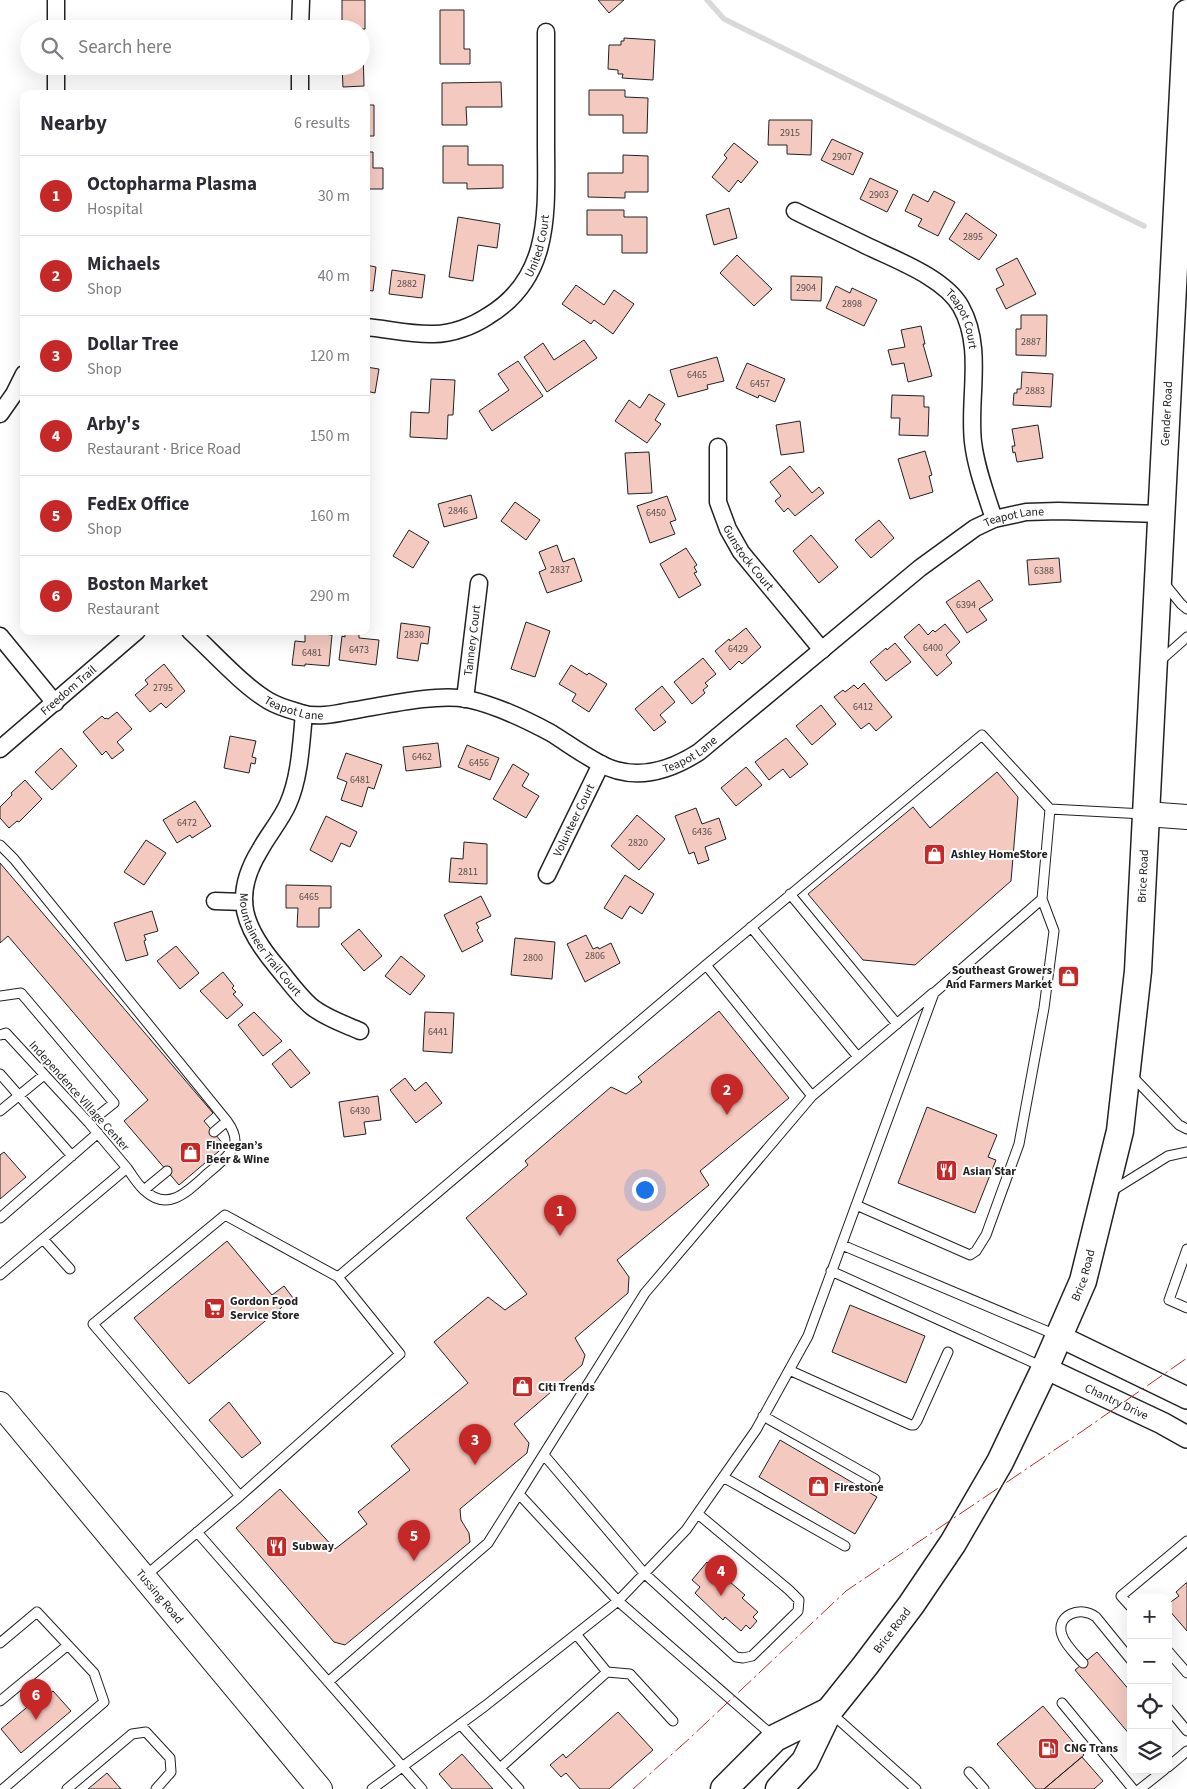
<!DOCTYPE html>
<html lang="en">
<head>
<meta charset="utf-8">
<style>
  :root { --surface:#fff; --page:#f2f2f3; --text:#2b2b33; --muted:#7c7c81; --line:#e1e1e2; --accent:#c62828 }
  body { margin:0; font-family:"Source Sans 3",sans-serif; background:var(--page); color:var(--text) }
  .controls { position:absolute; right:15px; bottom:15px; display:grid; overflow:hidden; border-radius:10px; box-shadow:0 5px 20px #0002 }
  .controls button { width:45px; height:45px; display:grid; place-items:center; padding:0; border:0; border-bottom:1px solid var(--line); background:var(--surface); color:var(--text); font:25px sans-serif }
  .you { position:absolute; left:644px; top:1189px; width:18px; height:18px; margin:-12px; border:4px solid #fff; border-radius:50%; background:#1a73e8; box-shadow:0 0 0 8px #1a73e833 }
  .badge { display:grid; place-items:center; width:32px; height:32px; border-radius:50%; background:var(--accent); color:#fff; font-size:16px; font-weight:700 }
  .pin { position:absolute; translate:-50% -41px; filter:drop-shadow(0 1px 2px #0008) }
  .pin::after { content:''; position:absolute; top:26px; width:18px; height:15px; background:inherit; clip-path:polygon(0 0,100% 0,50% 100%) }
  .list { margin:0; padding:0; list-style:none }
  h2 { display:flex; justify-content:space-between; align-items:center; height:65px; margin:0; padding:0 20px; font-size:21px }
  h2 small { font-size:16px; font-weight:400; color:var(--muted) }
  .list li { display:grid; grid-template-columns:32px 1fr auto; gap:15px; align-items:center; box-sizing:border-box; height:80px; padding:0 20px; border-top:1px solid var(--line) }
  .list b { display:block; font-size:19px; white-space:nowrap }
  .list p { margin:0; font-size:16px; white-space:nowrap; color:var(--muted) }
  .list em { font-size:16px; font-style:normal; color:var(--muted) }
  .icon { flex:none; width:28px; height:28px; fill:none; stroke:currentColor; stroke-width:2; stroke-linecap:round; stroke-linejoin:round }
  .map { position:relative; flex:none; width:1187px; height:1789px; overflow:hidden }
  .search { position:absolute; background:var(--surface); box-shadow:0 5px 20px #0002; left:20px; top:20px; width:350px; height:55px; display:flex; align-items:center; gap:12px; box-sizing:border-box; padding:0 18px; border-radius:28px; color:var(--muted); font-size:19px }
  .panel { position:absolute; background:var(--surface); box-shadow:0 5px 20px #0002; left:20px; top:90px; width:350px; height:545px; border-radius:10px }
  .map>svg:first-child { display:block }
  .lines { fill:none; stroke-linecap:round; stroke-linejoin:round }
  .stream { stroke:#d9d9d9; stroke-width:5.5 }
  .building { fill:#f3c9c0; stroke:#222 }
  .service-casing { stroke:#222; stroke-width:11 }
  .minor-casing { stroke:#222; stroke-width:19 }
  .tertiary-casing { stroke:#222; stroke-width:24 }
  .secondary-casing { stroke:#222; stroke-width:26 }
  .primary-casing { stroke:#222; stroke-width:29 }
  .service { stroke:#fff; stroke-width:9 }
  .minor { stroke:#fff; stroke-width:16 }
  .tertiary { stroke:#fff; stroke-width:21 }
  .secondary { stroke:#fff; stroke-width:24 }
  .primary { stroke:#fff; stroke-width:26 }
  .power { stroke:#c62828; stroke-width:1; stroke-dasharray:18 4 2.5 4; stroke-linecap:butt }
  .labels { text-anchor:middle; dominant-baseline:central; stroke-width:4; stroke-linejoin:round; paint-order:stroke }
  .number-label { font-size:10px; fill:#564c4a }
  .street-label { font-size:12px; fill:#222; stroke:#fff }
  .poi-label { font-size:12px; font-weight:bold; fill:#222; stroke:#fff; text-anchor:start }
</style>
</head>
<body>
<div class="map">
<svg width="1187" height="1789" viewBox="0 0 1187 1789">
  <rect width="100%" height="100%" fill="#fff"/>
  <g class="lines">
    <path class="stream" d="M707 0 724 19 1144 226"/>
  </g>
  <path class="building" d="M342 0H365V29H342Z
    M598 0H624L609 13Z
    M440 10H464V49H470V64H440Z
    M624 38 655 40 653 80 622 78 623 74H618V70L608 69 609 45H621V41H624Z
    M361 50H363L364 86 343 87 342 66H361Z
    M501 82 502 107H466L467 125H442V83Z
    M589 90H625V97L648 98 647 133H623V115H589Z
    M366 105H374V136H366Z
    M769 120H812L811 155 787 154V145H768Z
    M832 139 863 153 853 175 821 160Z
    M734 143 758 162 741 183 738 180 729 192 712 177 727 158 724 155Z
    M443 146H468V165H503V188L467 189V183H443Z
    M366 152H373V168H383V189H366Z
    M623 155 648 156V192H625V198L588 197V173H623Z
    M870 178 898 191 887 212 860 199Z
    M934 191 955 202 938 236 918 226 922 219 905 211 913 194 928 202Z
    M729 208 737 238 714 245 706 215Z
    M587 210H624V217H647V253H622V235H587Z
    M966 213 997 235 979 260 949 239Z
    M458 217 500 224 497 248 478 245 473 281 449 277Z
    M737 255 772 289 754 306 720 273Z
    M1017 258 1036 294 1006 309 996 289 1004 285 996 269Z
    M366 265 376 267 373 291 366 290Z
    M392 270 425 275 422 298 389 294Z
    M791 276 822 277 821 301 791 300Z
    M576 285 604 305 614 290 634 304 613 334 594 320 591 324 562 304Z
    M836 286 850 293 852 288 877 300 864 326 826 308Z
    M1021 315H1047L1046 356 1016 355V329H1021Z
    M921 326 925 344H923L932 376 908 382 904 363 892 365 888 350 905 347 901 330Z
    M584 340 597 358 547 392 524 357 543 343 554 360Z
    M717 357 724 381 707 385 708 389 678 397 670 370Z
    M518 361 543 396 492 431 479 411 509 390 498 374Z
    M747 363 785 379 775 402 759 395 758 398 736 388Z
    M366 367 379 369 375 393 366 391Z
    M1022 372 1053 374 1051 407 1013 405 1014 393H1017V389H1021Z
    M431 379 455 380 453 415H448L447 439 410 437 411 412 429 413Z
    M649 394 665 404 655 420 661 424 647 443 615 421 629 400 640 408Z
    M892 395 924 396V407H929L928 436 899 435 900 418H891Z
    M800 421 804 452 781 455 776 425Z
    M1038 425 1043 458 1017 462 1015 452 1013 453 1012 446H1015L1012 429Z
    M925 451 932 475 929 476 933 492 910 499 898 459Z
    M649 452 652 493 628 494 625 453Z
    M790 466 812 493 819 487 824 493 795 516 788 508 784 512 775 501 781 496 770 482Z
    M471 495 477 518 444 527 438 504Z
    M667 496 676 520 670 522 675 534 650 543 637 506Z
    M515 502 540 520 526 540 501 521Z
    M879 520 894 538 871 558 855 540Z
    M409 530 429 542 413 568 393 556Z
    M811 535 838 567 819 583 793 551Z
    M557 545 563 562 574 558 582 581 547 593 539 572 546 569 539 552Z
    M686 548 697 565 694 567 697 572 694 573 701 585 679 598 660 564Z
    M1059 558 1061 582 1029 585 1027 560Z
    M979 580 993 600 979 609 987 620 967 633 946 602Z
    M526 622 550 631 535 677 511 669Z
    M401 623 430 627 428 644 421 643 418 661 397 658Z
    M919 624 928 635 933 630 935 632 945 624 960 642 946 655 952 663 937 676 904 637Z
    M746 628 761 647 742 664 739 661 730 670 715 651 729 639 730 641Z
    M345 631H359V638L379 640 376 665 339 660 342 636 345 637Z
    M305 632 332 635 329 666 305 664V666L292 665 295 641 305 642Z
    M895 643 911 662 886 681 870 662 886 648 887 650Z
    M703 658 716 674 705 683 708 686 703 690 705 693 692 704 674 682Z
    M164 664 185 691 166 708 161 703 150 712 135 695 148 684 145 680Z
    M571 665 587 675 589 673 607 684 589 712 572 701 576 694 559 684Z
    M864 683 892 717 876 731 869 723 861 729 834 697 843 690 845 692 854 685 858 689Z
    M662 686 675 702 660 715 666 722 654 731 635 709Z
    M821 705 836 724 812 745 796 726Z
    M117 712 132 729 117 742 124 750 112 759 106 751 102 755 83 732 102 716 105 719 106 718 108 719Z
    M230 736 256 741 252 757 256 758 255 764 251 763 249 773 224 768Z
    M786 738 808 764 790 778 783 769 769 780 755 762Z
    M438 743 441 767 406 771 403 747Z
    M467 745 499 758 490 780 458 767Z
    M61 748 77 766 52 790 35 772Z
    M346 753 382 765 374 789 368 787 362 807 341 800 347 782 337 778Z
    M513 764 529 774 522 786 539 796 526 818 493 799Z
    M746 767 762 785 736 806 721 788Z
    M997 772 1018 797 1011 881 915 965 863 960 808 894 913 807 930 828Z
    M25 780 42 799 19 822 17 821 9 828 0 818V807L12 795 11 793Z
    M195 801 211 826 192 838 190 835 177 843 163 820Z
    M696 808 702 824 719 818 726 839 705 847 709 860 698 864 694 852 689 854 675 816Z
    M637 815 665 839 639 870 611 846Z
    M326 816 357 832 350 847 341 843 332 862 310 850Z
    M146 840 166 853 144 885 124 872Z
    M464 842 487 844V884L449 882 451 858 463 859Z
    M0 863 213 1113 204 1121 225 1146 179 1185 124 1121 148 1100 8 936 0 943Z
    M625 875 654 894 642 914 630 906 622 919 604 908Z
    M286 885 331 886V908H319V927H297L298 908H286Z
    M481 896 491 916 476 923 479 928 477 930 483 941 462 952 444 915Z
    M152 911 158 931 144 935 146 940 144 941 148 955 126 961 114 923Z
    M359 929 382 956 364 971 341 944Z
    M586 935 593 949 598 947 599 949 611 943 620 963 585 982 567 944Z
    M515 938 555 942 552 979 511 975Z
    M176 946 199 973 180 989 157 961Z
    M401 956 425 976 410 995 385 976Z
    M223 972 234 986 232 988 236 992 233 994 243 1005 227 1019 200 991Z
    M719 1011 789 1098 700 1171 709 1185 617 1260 629 1277 628 1293 575 1338 585 1355 582 1365 514 1424 529 1443 527 1453 460 1509 461 1520 469 1533 470 1542 345 1645 334 1642 236 1528 280 1489 335 1549 367 1524 358 1512 410 1470 391 1446 468 1383 434 1342 488 1297 505 1310 527 1294 466 1218 528 1165 525 1161 611 1087 626 1094 642 1082 638 1077Z
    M254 1012 282 1041 263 1056 238 1025Z
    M425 1012 454 1013 452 1053 423 1051Z
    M290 1049 310 1073 291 1088 272 1064Z
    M405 1078 415 1091 426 1082 442 1103 416 1123 390 1090Z
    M378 1096 381 1120 364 1122 366 1134 344 1137 339 1102Z
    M927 1107 997 1135 988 1157 996 1160 975 1213 898 1183Z
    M4 1152 26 1177 0 1199V1155Z
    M227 1241 272 1295 284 1286 293 1298 189 1384 134 1318Z
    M850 1305 925 1336 906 1383 832 1352Z
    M229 1402 261 1443 242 1458 209 1420Z
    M780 1440 877 1497 855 1534 759 1477Z
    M707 1562 745 1595 742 1598 758 1612 753 1617 757 1621 750 1629 746 1625 741 1631 725 1617 723 1620 695 1593 700 1587 692 1580Z
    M1186 1583H1187V1631L1168 1609V1604L1179 1596 1176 1592Z
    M1097 1652 1131 1692V1736L1075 1670Z
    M53 1691 71 1711 21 1753 1 1729 38 1698 41 1701Z
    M1043 1706 1084 1755 1044 1789H1036L997 1744Z
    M618 1712 653 1750 609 1789H580L566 1773 561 1777 550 1765 563 1754 566 1758Z
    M462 1754 493 1789H452L439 1774Z
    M1082 1757 1103 1781 1094 1789H1044Z
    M107 1773 121 1789H88Z"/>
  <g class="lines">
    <defs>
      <path id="service" d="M1164 583 1181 604 1187 609
        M1160 661 1187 637
        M0 845 14 859 227 1121C232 1128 237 1138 234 1146 229 1157 215 1167 207 1174 188 1191 168 1213 144 1190 137 1184 132 1175 127 1168
        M790 894 897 1024
        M751 927 858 1057
        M706 965 812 1096
        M0 996 21 993 114 1103 89 1123
        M0 1035 6 1033 89 1123 127 1168 0 1275
        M0 1074 72 1156
        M1132 1076 1179 1125 1187 1129
        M0 1111 44 1075
        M214 1132 227 1121
        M144 1190 167 1171
        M1110 1192 1168 1156 1187 1152
        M856 1205 970 1255 976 1251 986 1235 1019 1144 1044 1008 1054 931 1042 899
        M0 1218 98 1133
        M43 1239 70 1269
        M842 1245 1056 1335
        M1187 1249 1169 1300 1187 1308
        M831 1271 1043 1367
        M789 1370 911 1425H914L917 1421 948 1352
        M763 1416 875 1479
        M544 1455 644 1573 736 1657 743 1658 752 1656 798 1611 799 1600 789 1590 698 1514
        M723 1477 845 1546
        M519 1494 618 1601 773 1736
        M240 1496 400 1354 338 1277
        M197 1532 422 1789
        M144 1577 240 1496 93 1324 225 1215 338 1277 706 965 982 735 1050 809 1144 814
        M1131 1607 1121 1596 1187 1541
        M576 1634 607 1672 630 1674 673 1721
        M0 1643 37 1612 94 1673 104 1702 3 1789
        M1168 1651 1187 1673
        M1083 1663C1076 1655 1065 1645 1062 1635 1055 1615 1081 1605 1096 1617L1131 1660
        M328 1682 488 1543 645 1293 812 1096 933 993
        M0 1701 68 1645
        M1062 1703 1133 1789
        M1168 1708 1187 1731
        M831 1713 916 1789
        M460 1724 519 1789
        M1168 1767 1187 1751
        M500 1768 607 1672
        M969 1772 984 1789
        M67 1789 132 1734 146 1732 170 1758 171 1772 156 1789
        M372 1789 485 1706 618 1601 686 1530 756 1430 808 1336 934 993 1042 899 1050 809
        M1140 1789 1164 1770"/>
      <g id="minor">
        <path d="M56 0V29"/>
        <path d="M300 29 301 0"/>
        <path d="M56 66V94"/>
        <path d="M300 94V66"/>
        <path id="s1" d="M795 211C819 223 843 234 867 246 896 260 945 278 961 307 984 348 968 398 973 442 976 468 986 494 994 519"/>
        <path id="s2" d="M366 327C388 329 412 335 434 334 452 334 473 326 488 316 553 277 546 209 546 142 546 106 546 69 546 32"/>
        <path d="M0 414 14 394 24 374"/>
        <path id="s3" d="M718 447V502L728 529 741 552 822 650"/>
        <path id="s4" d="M190 631C213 652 243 686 269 701 279 707 291 710 301 713 316 718 335 714 350 711 382 706 436 693 467 699 496 705 525 719 551 733 567 743 582 754 599 763 633 782 668 772 699 752L920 568 975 528 994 519 1026 512 1058 511 1161 514"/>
        <path d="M0 636 55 703"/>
        <path id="s5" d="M465 699 479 583"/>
        <path id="s6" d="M304 714C301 744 300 777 288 804 281 820 268 835 260 850 231 897 244 928 277 967 288 980 299 996 312 1007 326 1018 344 1024 360 1031"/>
        <path id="s7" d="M0 749 137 631"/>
        <path id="s8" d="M547 875 601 764"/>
        <path d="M215 901 244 902"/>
      </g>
      <g id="tertiary">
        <path d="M1059 1336 1187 1398"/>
        <path id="s9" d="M1045 1368 1162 1423 1187 1437"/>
      </g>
      <g id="secondary">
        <path d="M1146 814 1187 817"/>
        <path id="s10" d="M0 1404 320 1789"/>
      </g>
      <g id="primary">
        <path d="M724 1789 775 1738 829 1711"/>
        <path id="s11" d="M779 1789 805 1761 829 1711 865 1666 911 1605 953 1543 1000 1462 1045 1368 1083 1281 1120 1131 1138 971 1187 13"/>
      </g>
    </defs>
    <use href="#service" class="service-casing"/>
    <use href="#minor" class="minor-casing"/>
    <use href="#tertiary" class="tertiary-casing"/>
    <use href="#secondary" class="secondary-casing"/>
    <use href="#primary" class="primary-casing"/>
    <use href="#service" class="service"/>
    <use href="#minor" class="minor"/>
    <use href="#tertiary" class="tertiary"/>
    <use href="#secondary" class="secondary"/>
    <use href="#primary" class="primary"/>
    <path class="power" d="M633 1789 690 1738 846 1591 1081 1432 1187 1358"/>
  </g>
  <defs>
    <symbol id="shop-square" viewBox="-11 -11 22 22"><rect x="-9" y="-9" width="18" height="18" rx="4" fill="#c62828" stroke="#fff"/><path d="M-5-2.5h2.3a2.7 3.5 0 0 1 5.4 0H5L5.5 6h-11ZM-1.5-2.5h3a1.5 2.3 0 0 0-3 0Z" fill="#fff"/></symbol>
    <symbol id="restaurant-square" viewBox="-11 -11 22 22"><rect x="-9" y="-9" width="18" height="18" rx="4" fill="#c62828" stroke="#fff"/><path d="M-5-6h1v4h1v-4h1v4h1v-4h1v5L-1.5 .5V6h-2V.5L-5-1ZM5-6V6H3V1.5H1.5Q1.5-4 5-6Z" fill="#fff"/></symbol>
    <symbol id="supermarket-square" viewBox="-11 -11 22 22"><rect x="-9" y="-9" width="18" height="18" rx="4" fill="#c62828" stroke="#fff"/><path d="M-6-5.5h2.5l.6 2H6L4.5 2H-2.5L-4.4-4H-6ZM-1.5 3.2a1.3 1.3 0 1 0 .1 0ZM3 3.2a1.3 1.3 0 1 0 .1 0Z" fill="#fff"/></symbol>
    <symbol id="fuel-square" viewBox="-11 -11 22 22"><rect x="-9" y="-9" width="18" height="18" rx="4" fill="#c62828" stroke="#fff"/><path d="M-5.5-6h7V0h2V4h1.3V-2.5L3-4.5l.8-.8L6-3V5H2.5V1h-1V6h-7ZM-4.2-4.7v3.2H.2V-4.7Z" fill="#fff"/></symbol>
  </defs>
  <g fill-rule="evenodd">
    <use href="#shop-square" x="922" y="842" width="25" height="25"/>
    <use href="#shop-square" x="1056" y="964" width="25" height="25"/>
    <use href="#shop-square" x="178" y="1140" width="25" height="25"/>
    <use href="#restaurant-square" x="934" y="1158" width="25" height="25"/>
    <use href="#supermarket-square" x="202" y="1296" width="25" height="25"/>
    <use href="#shop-square" x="510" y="1374" width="25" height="25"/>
    <use href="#shop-square" x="806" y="1474" width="25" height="25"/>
    <use href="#restaurant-square" x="264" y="1534" width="25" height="25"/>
    <use href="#fuel-square" x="1036" y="1736" width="25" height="25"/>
  </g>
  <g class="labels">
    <g class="number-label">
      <text x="790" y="133">2915</text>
      <text x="842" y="157">2907</text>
      <text x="879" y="195">2903</text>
      <text x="973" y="237">2895</text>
      <text x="407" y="284">2882</text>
      <text x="806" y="288">2904</text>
      <text x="852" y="304">2898</text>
      <text x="1031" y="342">2887</text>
      <text x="697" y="375">6465</text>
      <text x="760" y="384">6457</text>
      <text x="1035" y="391">2883</text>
      <text x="458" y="511">2846</text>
      <text x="656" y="513">6450</text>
      <text x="560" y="570">2837</text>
      <text x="1044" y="571">6388</text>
      <text x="966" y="605">6394</text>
      <text x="414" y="635">2830</text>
      <text x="933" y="648">6400</text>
      <text x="738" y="649">6429</text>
      <text x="359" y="650">6473</text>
      <text x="312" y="653">6481</text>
      <text x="163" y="688">2795</text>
      <text x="863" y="707">6412</text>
      <text x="422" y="757">6462</text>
      <text x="479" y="763">6456</text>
      <text x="360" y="780">6481</text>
      <text x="187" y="823">6472</text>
      <text x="702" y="832">6436</text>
      <text x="638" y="843">2820</text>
      <text x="468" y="872">2811</text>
      <text x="309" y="897">6465</text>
      <text x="595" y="956">2806</text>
      <text x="533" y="958">2800</text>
      <text x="438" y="1032">6441</text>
      <text x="360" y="1111">6430</text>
    </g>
    <g class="street-label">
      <text stroke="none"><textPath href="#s2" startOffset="215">United Court</textPath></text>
      <text stroke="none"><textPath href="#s1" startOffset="205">Teapot Court</textPath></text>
      <text stroke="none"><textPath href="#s11" startOffset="1469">Gender Road</textPath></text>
      <text stroke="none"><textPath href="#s4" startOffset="958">Teapot Lane</textPath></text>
      <text stroke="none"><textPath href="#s3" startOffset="119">Gunstock Court</textPath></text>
      <text stroke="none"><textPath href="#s5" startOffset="59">Tannery Court</textPath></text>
      <text stroke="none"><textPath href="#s7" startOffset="90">Freedom Trail</textPath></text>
      <text stroke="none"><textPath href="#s4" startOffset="132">Teapot Lane</textPath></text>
      <text stroke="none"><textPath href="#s4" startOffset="552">Teapot Lane</textPath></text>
      <text stroke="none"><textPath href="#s8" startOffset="61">Volunteer Court</textPath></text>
      <text stroke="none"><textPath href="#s11" startOffset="1006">Brice Road</textPath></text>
      <text stroke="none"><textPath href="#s6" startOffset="251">Mountaineer Trail Court</textPath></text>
      <text transform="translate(79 1096) rotate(48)">Independence Village Center</text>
      <text stroke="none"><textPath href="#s11" startOffset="601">Brice Road</textPath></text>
      <text stroke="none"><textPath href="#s9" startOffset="79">Chantry Drive</textPath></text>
      <text stroke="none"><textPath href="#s10" startOffset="250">Tussing Road</textPath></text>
      <text stroke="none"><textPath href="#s11" startOffset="196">Brice Road</textPath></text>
    </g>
    <g class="poi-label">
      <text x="951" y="854">Ashley HomeStore</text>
      <text x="1052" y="970" text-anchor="end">Southeast Growers<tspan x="1052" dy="14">And Farmers Market</tspan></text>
      <text x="206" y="1145">Fineegan’s<tspan x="206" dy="14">Beer &amp; Wine</tspan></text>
      <text x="963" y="1171">Asian Star</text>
      <text x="230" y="1301">Gordon Food<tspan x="230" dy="14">Service Store</tspan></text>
      <text x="538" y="1387">Citi Trends</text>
      <text x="834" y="1487">Firestone</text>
      <text x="292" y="1546">Subway</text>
      <text x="1064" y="1748">CNG Trans</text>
    </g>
  </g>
</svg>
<div class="controls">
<button>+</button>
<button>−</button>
<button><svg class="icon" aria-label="locate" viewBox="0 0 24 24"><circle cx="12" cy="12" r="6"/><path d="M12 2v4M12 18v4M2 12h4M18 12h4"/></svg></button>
<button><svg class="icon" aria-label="layers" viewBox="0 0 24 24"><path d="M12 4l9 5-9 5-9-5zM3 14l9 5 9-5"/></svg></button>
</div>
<div class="you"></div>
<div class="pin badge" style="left:560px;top:1236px">1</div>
<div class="pin badge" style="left:727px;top:1115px">2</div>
<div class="pin badge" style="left:475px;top:1465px">3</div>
<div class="pin badge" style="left:721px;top:1596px">4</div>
<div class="pin badge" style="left:414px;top:1561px">5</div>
<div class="pin badge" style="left:36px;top:1720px">6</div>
<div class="search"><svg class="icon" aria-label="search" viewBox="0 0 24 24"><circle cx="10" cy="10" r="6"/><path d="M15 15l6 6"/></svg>Search here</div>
<section class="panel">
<h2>Nearby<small>6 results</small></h2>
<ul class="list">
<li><span class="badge">1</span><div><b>Octopharma Plasma</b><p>Hospital</p></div><em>30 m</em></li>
<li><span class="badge">2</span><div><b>Michaels</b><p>Shop</p></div><em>40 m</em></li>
<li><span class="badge">3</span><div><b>Dollar Tree</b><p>Shop</p></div><em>120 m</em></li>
<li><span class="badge">4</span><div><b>Arby's</b><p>Restaurant · Brice Road</p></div><em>150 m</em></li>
<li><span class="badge">5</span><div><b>FedEx Office</b><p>Shop</p></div><em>160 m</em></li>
<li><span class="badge">6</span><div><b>Boston Market</b><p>Restaurant</p></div><em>290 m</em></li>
</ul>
</section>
</div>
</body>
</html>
